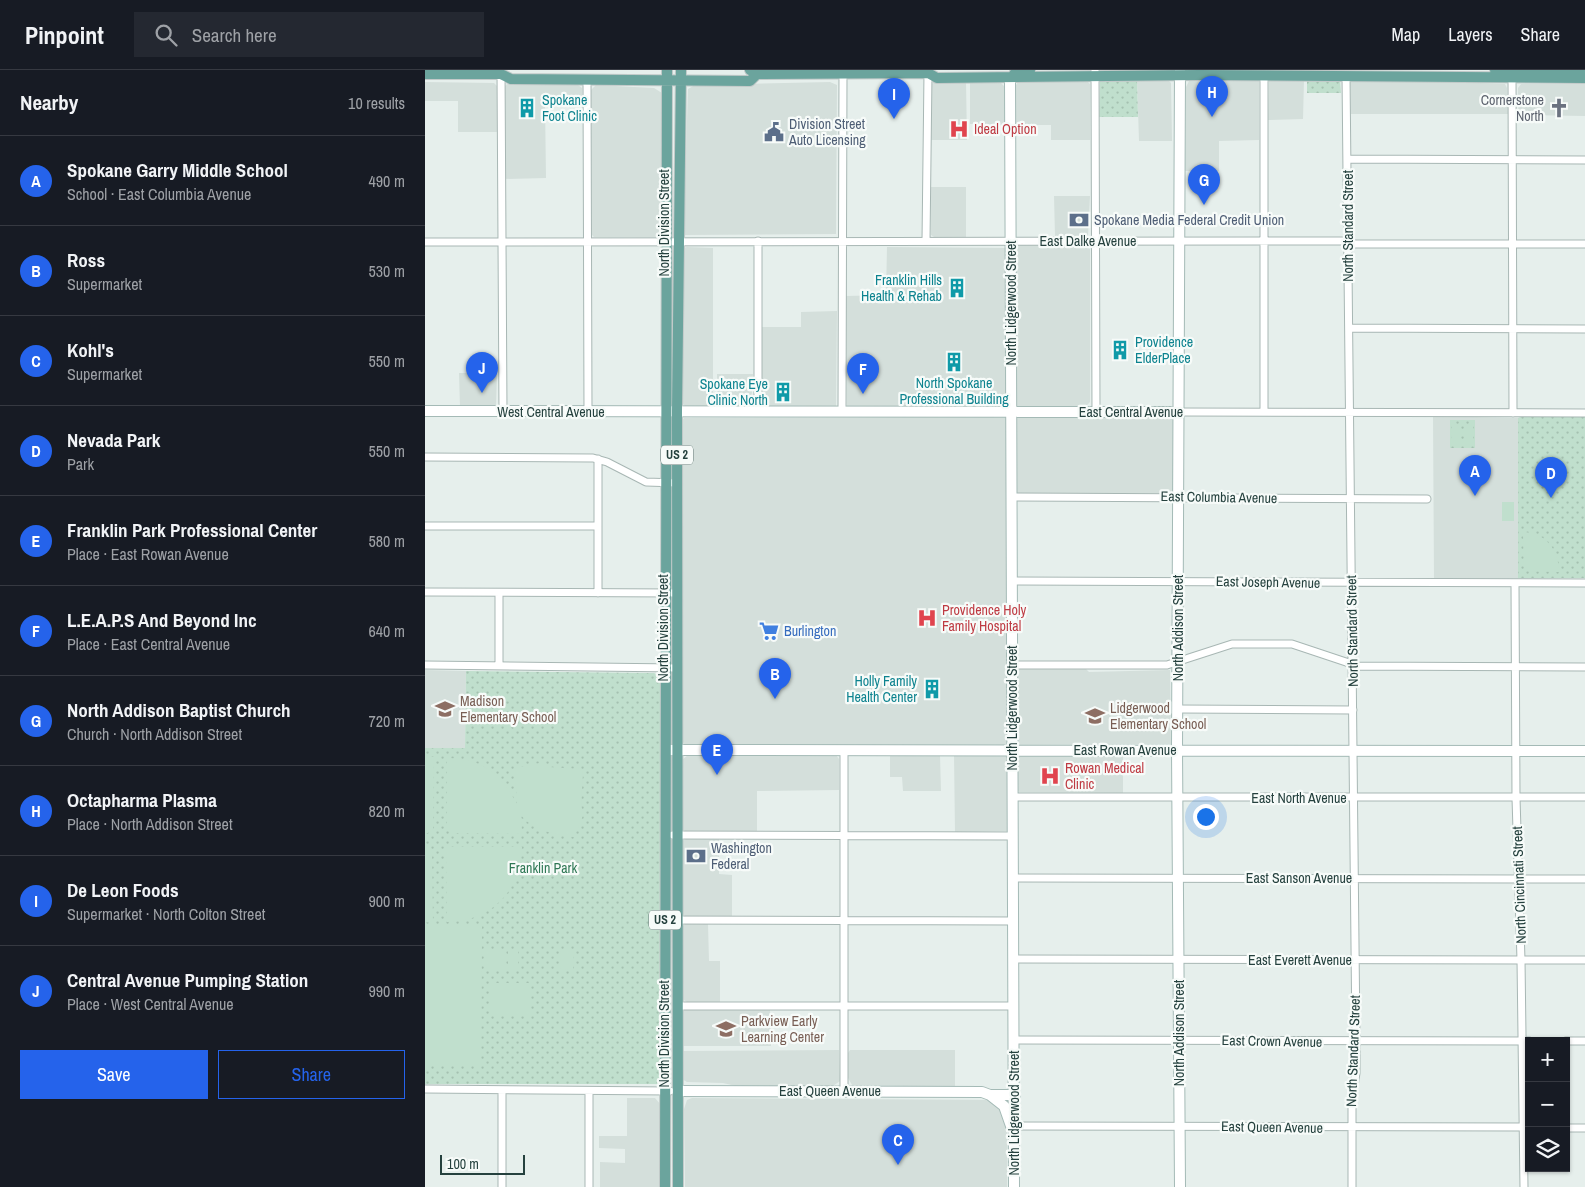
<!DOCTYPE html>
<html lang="en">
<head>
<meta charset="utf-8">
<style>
  :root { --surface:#171b24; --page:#242831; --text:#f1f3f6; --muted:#9ea1a6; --line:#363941; --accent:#2563eb }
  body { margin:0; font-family:"Archivo Narrow",sans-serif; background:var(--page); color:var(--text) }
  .controls { position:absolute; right:15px; bottom:15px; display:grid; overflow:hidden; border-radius:0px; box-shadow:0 1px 4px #0004 }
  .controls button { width:45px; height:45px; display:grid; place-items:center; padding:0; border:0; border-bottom:1px solid var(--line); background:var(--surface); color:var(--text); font:25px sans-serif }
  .scale { position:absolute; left:15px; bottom:12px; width:85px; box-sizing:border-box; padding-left:5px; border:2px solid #25413e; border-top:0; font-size:14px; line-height:18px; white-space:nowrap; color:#25413e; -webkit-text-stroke:4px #f7fbf9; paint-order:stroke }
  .you { position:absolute; left:780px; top:746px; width:18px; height:18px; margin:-12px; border:4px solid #fff; border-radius:50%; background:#1a73e8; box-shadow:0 0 0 8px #1a73e833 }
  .badge { display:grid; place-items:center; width:32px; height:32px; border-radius:50%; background:var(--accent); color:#fff; font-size:16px; font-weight:700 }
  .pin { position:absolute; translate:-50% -41px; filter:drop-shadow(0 1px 2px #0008) }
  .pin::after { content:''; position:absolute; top:26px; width:18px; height:15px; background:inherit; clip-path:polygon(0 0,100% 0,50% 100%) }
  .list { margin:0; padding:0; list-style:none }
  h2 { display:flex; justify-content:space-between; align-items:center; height:65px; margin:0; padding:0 20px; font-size:21px }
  h2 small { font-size:16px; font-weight:400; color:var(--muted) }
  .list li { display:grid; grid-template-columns:32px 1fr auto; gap:15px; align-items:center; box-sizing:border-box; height:90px; padding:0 20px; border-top:1px solid var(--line) }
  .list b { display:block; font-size:19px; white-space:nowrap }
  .list p { margin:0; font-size:16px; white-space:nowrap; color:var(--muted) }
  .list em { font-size:16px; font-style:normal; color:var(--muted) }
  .actions { display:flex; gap:10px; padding:15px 20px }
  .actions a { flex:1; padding:11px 0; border:1px solid var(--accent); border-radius:0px; text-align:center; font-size:18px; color:var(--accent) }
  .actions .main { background:var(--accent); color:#fff }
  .icon { flex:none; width:28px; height:28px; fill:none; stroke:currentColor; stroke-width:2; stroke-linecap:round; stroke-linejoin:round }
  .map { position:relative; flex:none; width:1160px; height:1117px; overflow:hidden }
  header { display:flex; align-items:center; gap:30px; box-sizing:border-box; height:70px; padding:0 25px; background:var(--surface); border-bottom:1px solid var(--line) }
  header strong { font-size:24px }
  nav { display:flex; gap:28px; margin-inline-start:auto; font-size:18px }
  .search { width:350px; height:45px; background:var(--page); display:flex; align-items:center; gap:12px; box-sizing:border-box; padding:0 18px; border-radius:0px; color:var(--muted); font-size:19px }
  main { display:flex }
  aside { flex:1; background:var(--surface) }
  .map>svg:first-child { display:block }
  .built { fill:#d4dfdb }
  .grass { fill:url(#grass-dots) }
  .garden { fill:#c0dfcd }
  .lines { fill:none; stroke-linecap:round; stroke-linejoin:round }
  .street-casing { stroke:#a8b7b4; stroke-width:9 }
  .secondary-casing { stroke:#a4bab6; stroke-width:12 }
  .primary-casing { stroke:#c2cac9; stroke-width:12 }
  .street { stroke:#fff; stroke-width:7 }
  .secondary { stroke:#fff; stroke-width:10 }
  .primary { stroke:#6ba49d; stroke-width:10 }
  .labels { text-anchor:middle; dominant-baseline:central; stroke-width:4.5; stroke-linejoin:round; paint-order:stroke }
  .shield { fill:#f7fbf9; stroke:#647976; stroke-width:1 }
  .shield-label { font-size:12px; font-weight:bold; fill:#25413e }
  .culture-label { font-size:14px; fill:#0d838f; stroke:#f7fbf9; text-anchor:end }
  .worship-label { font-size:14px; fill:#5b616d; stroke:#f7fbf9; text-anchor:end }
  .service-label { font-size:14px; fill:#4e5e75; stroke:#f7fbf9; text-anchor:start }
  .health-label { font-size:14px; fill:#be3a42; stroke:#f7fbf9; text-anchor:start }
  .street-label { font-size:14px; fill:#25413e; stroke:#f7fbf9 }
  .shop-label { font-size:14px; fill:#366cbe; stroke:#f7fbf9; text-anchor:start }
  .education-label { font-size:14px; fill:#785e54; stroke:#f7fbf9; text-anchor:start }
  .park-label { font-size:14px; fill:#2f7855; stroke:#f7fbf9 }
</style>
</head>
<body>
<header>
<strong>Pinpoint</strong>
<div class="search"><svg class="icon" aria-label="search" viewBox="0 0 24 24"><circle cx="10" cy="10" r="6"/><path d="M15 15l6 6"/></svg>Search here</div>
<nav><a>Map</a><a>Layers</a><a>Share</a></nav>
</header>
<main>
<aside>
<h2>Nearby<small>10 results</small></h2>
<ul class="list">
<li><span class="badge">A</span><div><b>Spokane Garry Middle School</b><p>School · East Columbia Avenue</p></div><em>490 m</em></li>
<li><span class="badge">B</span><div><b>Ross</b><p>Supermarket</p></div><em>530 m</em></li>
<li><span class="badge">C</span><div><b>Kohl's</b><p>Supermarket</p></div><em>550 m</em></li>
<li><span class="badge">D</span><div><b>Nevada Park</b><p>Park</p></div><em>550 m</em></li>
<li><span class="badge">E</span><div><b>Franklin Park Professional Center</b><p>Place · East Rowan Avenue</p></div><em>580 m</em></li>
<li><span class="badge">F</span><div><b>L.E.A.P.S And Beyond Inc</b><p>Place · East Central Avenue</p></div><em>640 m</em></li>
<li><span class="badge">G</span><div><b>North Addison Baptist Church</b><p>Church · North Addison Street</p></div><em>720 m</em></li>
<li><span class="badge">H</span><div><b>Octapharma Plasma</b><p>Place · North Addison Street</p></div><em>820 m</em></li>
<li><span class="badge">I</span><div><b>De Leon Foods</b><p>Supermarket · North Colton Street</p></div><em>900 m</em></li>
<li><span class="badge">J</span><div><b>Central Avenue Pumping Station</b><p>Place · West Central Avenue</p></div><em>990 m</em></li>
</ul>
<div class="actions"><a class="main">Save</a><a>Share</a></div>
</aside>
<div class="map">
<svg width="1160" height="1117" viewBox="0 0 1160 1117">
  <defs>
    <pattern id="grass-dots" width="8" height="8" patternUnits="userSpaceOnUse" patternTransform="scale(1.25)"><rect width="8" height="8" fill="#c0dfcd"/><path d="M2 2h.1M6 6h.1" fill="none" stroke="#a5c1b1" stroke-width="1.8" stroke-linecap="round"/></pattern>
  </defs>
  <rect width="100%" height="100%" fill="#e6efec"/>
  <path class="built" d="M712 9 743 10 746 13 747 71H714Z
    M768 9 834 11V70L794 71V101H760L761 17 764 11Z
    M844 10H879L878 49 843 50Z
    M986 10 1080 14 1082 18 1083 44H926L925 11Z
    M662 11 665 14V70H626V55H590L591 15 593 12Z
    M0 12 69 13 72 16V62H33V31H0Z
    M84 12 153 15 157 18V34H120L121 108 79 109 80 16Z
    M405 12 412 15 411 164 259 165 258 98 261 82 263 19 270 15Z
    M508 12H541L542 70H506V16Z
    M575 12 580 17V55L545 54V13Z
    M1096 14H1160V46L1093 45V18Z
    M171 15 229 18 237 23 236 163 232 167H169L167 165 166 20Z
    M506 117H541V167H509L506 165Z
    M629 126H665L663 166H630Z
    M595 175 662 176 665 179V332L660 337 592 336 590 181 591 177Z
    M262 177 288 178V337L262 338 256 332 258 178Z
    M462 177 580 178 581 335 579 337 422 336 421 226 461 225Z
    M412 241 411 336 340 337 337 333V257H376V242Z
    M34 303H72L71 336 35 337Z
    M292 304H328L326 336 292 337Z
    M742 346 748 349V421L746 423H581L583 672 581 675 261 676 257 671V351L259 348Z
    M1008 346 1093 348V508H1009Z
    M594 599H661L664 602 745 600 746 674 593 675 591 670 594 662V631L591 623Z
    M0 600 41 601 40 678H0Z
    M263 685H411L414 689V720L332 721V761H260L257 759V690Z
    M465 685H515L516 721H478L477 707H465Z
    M529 685H579L583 687V761L530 762Z
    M593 685H698V723L594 722 592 719Z
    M261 769H294V804L307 805V847H261L258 844 257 771Z
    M260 854H283L284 891H295V932H262L257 929 256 859Z
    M260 939 345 940 346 976H257L258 941Z
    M425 980H530V1017L427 1015 422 1006 423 983Z
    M258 981 414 980 415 1011 408 1016H311L298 1013 262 1012 257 1009Z
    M202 1028H230L236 1035V1117H175V1092L200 1093V1079L174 1078V1066H202Z
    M267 1028 567 1030 572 1032 582 1057V1117H260L259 1039 262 1030Z"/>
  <path class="grass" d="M712 9 713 47H674L675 11Z
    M882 9H915L916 23H882Z
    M1098 346 1160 347V508H1093V348Z
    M1025 350H1050V378H1025Z
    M41 601 229 603 235 606V1007L232 1014H0V678H40Z"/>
  <path class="garden" d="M1027 354H1036V374H1026Z
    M1039 354H1048V374H1039Z
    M1077 432H1089V451H1077Z
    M1098 462C1120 463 1134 479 1134 502L1099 501Z
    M0 687H9L8 759 3 763H0Z
    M22 688C58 689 75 703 92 734L90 698 115 693 123 697 155 699 158 703 156 736 159 743 149 767C131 765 107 760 96 745L97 764 26 763 22 760Z
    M0 777 7 781 8 853 0 852Z
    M25 777H97C96 821 66 851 22 852L21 781Z
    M0 855H57L56 995H0Z
    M60 879H69V899H60Z
    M71 879H80V899H71Z
    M83 879H93V899H83Z
    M136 881H149L148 900 135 899Z
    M65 913H104V946H65Z"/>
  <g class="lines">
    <defs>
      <path id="street" d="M76 0 78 342
        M670 0 671 342
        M1087 3 1088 343
        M839 6V342
        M921 6 931 971V1003L927 1029V1117
        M162 9 163 342
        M923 89 1160 90
        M501 171 503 3
        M0 172 924 171
        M924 174H1160
        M925 258 1160 259
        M333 342V171
        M417 342 418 3
        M755 342 1160 343
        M0 387 168 388 182 392 221 412 252 413
        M173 389V523
        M586 427 1002 429
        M0 456H173
        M587 511 1160 513
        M1090 513 1091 728 1096 890 1099 1117
        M0 522 252 523
        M74 523V596
        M0 595 252 598
        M587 595H742L807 574H867L927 594
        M927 596 1160 597
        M753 639 928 640
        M419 680V1021
        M588 727H1160
        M248 765 588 766
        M588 808 1160 809
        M240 850 589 851
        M589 889 1160 890
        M252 936H589
        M590 970 1104 971
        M1141 971H1160
        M0 1019 245 1021
        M77 1020V1117
        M590 1056 1104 1057
        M1141 1058H1160
        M164 1117V1021"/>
      <path id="secondary" d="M585 8 589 1117
        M0 341 755 342
        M244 680 1160 681
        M252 1021 557 1022 565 1025H590
        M565 1025 579 1036 586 1056
        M755 1117 752 680 755 0"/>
      <path id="primary" d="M325 0 332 4 503 3 512 8 774 5 1160 8
        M1070 0 1160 1
        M0 4H76L86 9 325 11 332 4
        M589 4 605 0
        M240 1117 242 0
        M253 1117 252 342 256 0"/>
    </defs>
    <use href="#street" class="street-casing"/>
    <use href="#secondary" class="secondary-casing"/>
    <use href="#primary" class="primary-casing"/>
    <use href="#street" class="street"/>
    <use href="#secondary" class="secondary"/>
    <use href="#primary" class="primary"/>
  </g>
  <defs>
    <symbol id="building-bare" viewBox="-9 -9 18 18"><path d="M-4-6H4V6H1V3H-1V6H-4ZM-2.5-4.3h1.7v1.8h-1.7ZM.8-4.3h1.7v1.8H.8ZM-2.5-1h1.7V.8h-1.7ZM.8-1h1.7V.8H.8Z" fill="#0f9aa8" stroke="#f7fbf9" stroke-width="2.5" paint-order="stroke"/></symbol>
    <symbol id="church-bare" viewBox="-9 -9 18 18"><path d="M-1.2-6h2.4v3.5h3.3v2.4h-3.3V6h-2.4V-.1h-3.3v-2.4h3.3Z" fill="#6b7280" stroke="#f7fbf9" stroke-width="2.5" paint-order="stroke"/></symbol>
    <symbol id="hospital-bare" viewBox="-9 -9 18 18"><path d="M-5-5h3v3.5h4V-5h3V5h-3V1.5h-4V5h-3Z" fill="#e0444e" stroke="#f7fbf9" stroke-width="2.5" paint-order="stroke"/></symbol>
    <symbol id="civic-bare" viewBox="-9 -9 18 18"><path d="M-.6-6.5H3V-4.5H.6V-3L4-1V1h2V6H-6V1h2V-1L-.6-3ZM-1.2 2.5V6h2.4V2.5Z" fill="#5c6f8a" stroke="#f7fbf9" stroke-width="2.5" paint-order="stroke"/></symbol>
    <symbol id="bank-bare" viewBox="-9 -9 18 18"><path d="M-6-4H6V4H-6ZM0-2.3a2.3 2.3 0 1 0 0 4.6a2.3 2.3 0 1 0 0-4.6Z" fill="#5c6f8a" stroke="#f7fbf9" stroke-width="2.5" paint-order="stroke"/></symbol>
    <symbol id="supermarket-bare" viewBox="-9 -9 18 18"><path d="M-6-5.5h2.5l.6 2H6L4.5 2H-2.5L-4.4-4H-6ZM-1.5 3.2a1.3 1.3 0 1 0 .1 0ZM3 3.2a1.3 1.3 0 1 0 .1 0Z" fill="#3f7fe0" stroke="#f7fbf9" stroke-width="2.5" paint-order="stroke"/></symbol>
    <symbol id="school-bare" viewBox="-9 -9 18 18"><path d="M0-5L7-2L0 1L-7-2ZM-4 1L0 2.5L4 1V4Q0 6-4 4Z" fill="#8d6e63" stroke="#f7fbf9" stroke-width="2.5" paint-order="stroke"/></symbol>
  </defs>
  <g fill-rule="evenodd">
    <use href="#building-bare" x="88" y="24" width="28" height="28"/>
    <use href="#church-bare" x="1120" y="24" width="28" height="28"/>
    <use href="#hospital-bare" x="520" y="45" width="28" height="28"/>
    <use href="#civic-bare" x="335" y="48" width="28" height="28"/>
    <use href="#bank-bare" x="640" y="136" width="28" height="28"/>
    <use href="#building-bare" x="518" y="204" width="28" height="28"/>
    <use href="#building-bare" x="681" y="266" width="28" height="28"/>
    <use href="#building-bare" x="515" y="278" width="28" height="28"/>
    <use href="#building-bare" x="344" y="308" width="28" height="28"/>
    <use href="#hospital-bare" x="488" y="534" width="28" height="28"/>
    <use href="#supermarket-bare" x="330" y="547" width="28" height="28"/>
    <use href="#building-bare" x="493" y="605" width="28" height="28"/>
    <use href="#school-bare" x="6" y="625" width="28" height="28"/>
    <use href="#school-bare" x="656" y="632" width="28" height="28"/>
    <use href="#hospital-bare" x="611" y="692" width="28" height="28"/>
    <use href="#bank-bare" x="257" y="772" width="28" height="28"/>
    <use href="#school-bare" x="287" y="945" width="28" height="28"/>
  </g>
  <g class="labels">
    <g class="shield">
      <rect x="236" y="375.5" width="32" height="19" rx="4"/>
      <rect x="224" y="840.5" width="32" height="19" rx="4"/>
    </g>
    <g class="shield-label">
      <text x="252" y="385">US 2</text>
      <text x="240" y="850">US 2</text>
    </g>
    <g class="culture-label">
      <text x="117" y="30" text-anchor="start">Spokane<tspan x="117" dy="16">Foot Clinic</tspan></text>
      <text x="517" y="210">Franklin Hills<tspan x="517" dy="16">Health &amp; Rehab</tspan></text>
      <text x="710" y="272" text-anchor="start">Providence<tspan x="710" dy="16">ElderPlace</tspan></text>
      <text x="529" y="313" text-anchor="middle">North Spokane<tspan x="529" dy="16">Professional Building</tspan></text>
      <text x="343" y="314">Spokane Eye<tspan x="343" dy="16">Clinic North</tspan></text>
      <text x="492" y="611">Holly Family<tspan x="492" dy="16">Health Center</tspan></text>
    </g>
    <g class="worship-label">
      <text x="1119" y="30">Cornerstone<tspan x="1119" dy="16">North</tspan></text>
    </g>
    <g class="service-label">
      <text x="364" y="54">Division Street<tspan x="364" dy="16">Auto Licensing</tspan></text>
      <text x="669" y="150">Spokane Media Federal Credit Union</text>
      <text x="286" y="778">Washington<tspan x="286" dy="16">Federal</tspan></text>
    </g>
    <g class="health-label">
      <text x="549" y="59">Ideal Option</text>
      <text x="517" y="540">Providence Holy<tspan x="517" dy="16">Family Hospital</tspan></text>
      <text x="640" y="698">Rowan Medical<tspan x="640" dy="16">Clinic</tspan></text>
    </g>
    <g class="street-label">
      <text transform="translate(239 153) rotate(-90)">North Division Street</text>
      <text transform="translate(923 156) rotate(-90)">North Standard Street</text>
      <text x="663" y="171">East Dalke Avenue</text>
      <text transform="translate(586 233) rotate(-90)">North Lidgerwood Street</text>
      <text x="126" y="342">West Central Avenue</text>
      <text x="706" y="342">East Central Avenue</text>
      <text transform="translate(794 427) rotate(1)">East Columbia Avenue</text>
      <text transform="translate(843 512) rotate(1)">East Joseph Avenue</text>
      <text transform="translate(238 558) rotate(-90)">North Division Street</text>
      <text transform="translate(753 558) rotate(-90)">North Addison Street</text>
      <text transform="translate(927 561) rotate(-91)">North Standard Street</text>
      <text transform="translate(587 638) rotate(-90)">North Lidgerwood Street</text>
      <text x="700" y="680">East Rowan Avenue</text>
      <text x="874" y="728">East North Avenue</text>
      <text x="874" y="808">East Sanson Avenue</text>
      <text transform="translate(1094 815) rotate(-92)">North Cincinnati Street</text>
      <text x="875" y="890">East Everett Avenue</text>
      <text transform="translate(754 963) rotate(-90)">North Addison Street</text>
      <text transform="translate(239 964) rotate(-90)">North Division Street</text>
      <text transform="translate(847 971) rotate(1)">East Crown Avenue</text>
      <text transform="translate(928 981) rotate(-88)">North Standard Street</text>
      <text x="405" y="1021">East Queen Avenue</text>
      <text transform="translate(589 1043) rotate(-90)">North Lidgerwood Street</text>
      <text transform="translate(847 1057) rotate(1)">East Queen Avenue</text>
    </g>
    <g class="shop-label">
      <text x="359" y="561">Burlington</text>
    </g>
    <g class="education-label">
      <text x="35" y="631">Madison<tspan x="35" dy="16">Elementary School</tspan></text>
      <text x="685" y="638">Lidgerwood<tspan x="685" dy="16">Elementary School</tspan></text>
      <text x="316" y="951">Parkview Early<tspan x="316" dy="16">Learning Center</tspan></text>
    </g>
    <g class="park-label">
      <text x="118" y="798">Franklin Park</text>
    </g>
  </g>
</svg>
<div class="controls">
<button>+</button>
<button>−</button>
<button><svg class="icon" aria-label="layers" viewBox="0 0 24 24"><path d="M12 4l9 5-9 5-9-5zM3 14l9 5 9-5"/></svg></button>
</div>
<div class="scale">100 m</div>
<div class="you"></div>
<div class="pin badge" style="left:1050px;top:426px">A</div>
<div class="pin badge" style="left:350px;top:629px">B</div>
<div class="pin badge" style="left:473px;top:1095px">C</div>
<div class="pin badge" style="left:1126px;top:428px">D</div>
<div class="pin badge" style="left:292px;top:705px">E</div>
<div class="pin badge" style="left:438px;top:324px">F</div>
<div class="pin badge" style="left:779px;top:135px">G</div>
<div class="pin badge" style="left:787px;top:47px">H</div>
<div class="pin badge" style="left:469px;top:49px">I</div>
<div class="pin badge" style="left:57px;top:323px">J</div>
</div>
</main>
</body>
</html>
